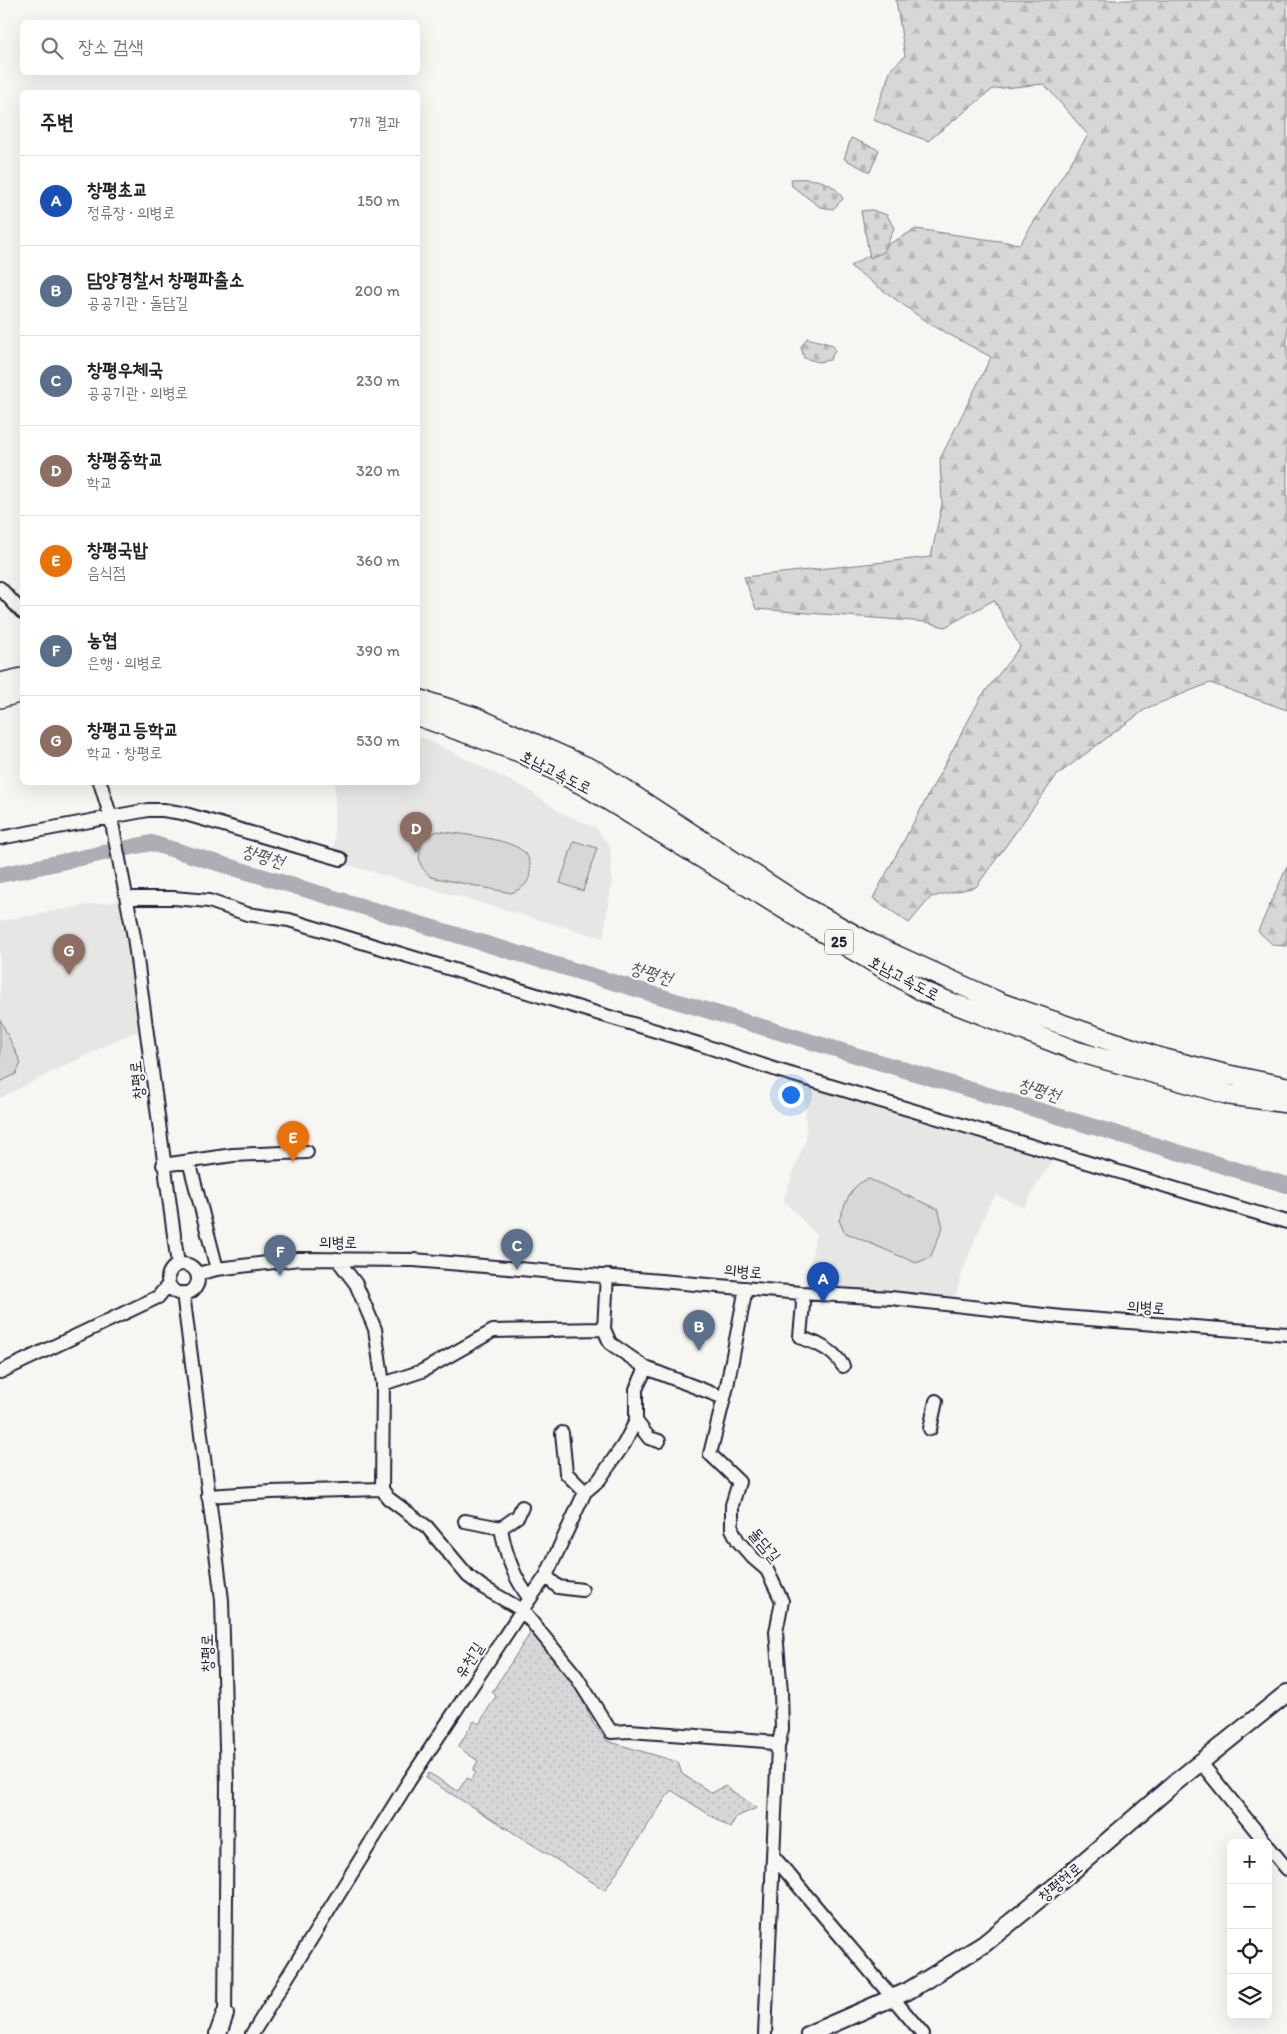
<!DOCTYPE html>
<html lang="ko">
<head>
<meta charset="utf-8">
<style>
  :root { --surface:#fff; --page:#f6f6f6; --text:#222; --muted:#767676; --line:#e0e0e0; --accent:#db2777 }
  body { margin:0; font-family:Itim,"Poor Story",sans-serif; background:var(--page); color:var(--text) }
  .controls { position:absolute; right:15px; bottom:15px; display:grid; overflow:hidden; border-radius:8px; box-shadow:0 5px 20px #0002 }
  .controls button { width:45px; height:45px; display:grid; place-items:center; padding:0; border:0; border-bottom:1px solid var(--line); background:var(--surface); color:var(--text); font:25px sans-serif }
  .you { position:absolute; left:790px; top:1094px; width:18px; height:18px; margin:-12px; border:4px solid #fff; border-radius:50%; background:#1a73e8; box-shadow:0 0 0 8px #1a73e833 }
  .badge { display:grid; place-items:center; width:32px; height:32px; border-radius:50%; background:var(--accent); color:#fff; font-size:16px; font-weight:700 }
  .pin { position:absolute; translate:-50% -41px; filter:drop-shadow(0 1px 2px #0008) }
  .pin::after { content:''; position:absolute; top:26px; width:18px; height:15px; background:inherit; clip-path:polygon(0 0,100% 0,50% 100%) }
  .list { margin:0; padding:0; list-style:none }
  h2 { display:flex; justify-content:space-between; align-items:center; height:65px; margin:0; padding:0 20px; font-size:21px }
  h2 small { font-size:16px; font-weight:400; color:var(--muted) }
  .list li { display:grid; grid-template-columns:32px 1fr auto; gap:15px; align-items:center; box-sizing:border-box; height:90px; padding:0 20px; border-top:1px solid var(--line) }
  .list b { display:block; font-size:19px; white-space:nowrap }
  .list p { margin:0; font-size:16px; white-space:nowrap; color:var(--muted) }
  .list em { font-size:16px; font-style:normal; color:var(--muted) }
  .icon { flex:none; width:28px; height:28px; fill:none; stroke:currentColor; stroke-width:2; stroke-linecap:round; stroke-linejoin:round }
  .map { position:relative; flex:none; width:1287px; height:2034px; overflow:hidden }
  .search { position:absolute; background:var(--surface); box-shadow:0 5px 20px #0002; left:20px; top:20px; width:400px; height:55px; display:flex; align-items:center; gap:12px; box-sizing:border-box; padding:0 18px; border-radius:8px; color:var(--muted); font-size:19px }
  .panel { position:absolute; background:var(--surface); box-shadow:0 5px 20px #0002; left:20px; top:90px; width:400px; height:695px; border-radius:8px }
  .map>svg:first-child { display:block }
  .built { fill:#e6e6e4 }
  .grass { fill:#d7d7d7; stroke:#7c7c89 }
  .forest { fill:url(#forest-firs); stroke:#7c7c89 }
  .cemetery { fill:url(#cemetery-stones); stroke:#7c7c89 }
  .park { fill:url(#park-dots); stroke:#7c7c89 }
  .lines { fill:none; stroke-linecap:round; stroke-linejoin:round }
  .river { stroke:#adadb3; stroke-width:16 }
  .minor-casing { stroke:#22223b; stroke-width:16 }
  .major-casing { stroke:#22223b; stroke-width:20 }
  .highway-casing { stroke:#22223b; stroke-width:22 }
  .minor { stroke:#f6f6f2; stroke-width:12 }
  .major { stroke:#f6f6f2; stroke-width:16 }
  .highway { stroke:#f6f6f2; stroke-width:19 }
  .labels { text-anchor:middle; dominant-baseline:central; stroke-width:4.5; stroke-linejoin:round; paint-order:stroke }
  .shield { fill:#f6f6f2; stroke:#626272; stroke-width:1 }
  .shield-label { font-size:15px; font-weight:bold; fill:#22223b }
  .street-label { font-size:16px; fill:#22223b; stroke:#f6f6f2 }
  .water-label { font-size:18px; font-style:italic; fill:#535365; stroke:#f6f6f2 }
</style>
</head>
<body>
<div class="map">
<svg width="1287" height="2034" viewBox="0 0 1287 2034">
  <defs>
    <pattern id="forest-firs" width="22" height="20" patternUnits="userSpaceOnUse" patternTransform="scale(1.25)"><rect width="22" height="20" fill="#d7d7d7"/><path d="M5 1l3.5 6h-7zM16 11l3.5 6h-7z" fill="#b8b8b9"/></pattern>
    <pattern id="cemetery-stones" width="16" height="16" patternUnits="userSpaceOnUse" patternTransform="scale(1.25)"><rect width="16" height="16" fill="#d7d7d7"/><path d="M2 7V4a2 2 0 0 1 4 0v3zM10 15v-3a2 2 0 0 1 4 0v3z" fill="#b8b8b9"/></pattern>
    <pattern id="park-dots" width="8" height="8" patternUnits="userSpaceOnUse" patternTransform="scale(1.25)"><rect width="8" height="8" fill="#d7d7d7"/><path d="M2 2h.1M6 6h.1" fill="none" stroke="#b8b8b9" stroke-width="1.8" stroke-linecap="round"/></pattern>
  </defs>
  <rect width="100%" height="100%" fill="#f6f6f2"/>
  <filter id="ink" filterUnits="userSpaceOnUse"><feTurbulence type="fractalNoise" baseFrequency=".02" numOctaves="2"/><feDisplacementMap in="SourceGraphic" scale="10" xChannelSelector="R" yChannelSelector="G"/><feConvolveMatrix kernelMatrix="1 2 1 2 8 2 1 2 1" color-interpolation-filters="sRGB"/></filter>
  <g filter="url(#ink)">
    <path class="built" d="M418 738H424L529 790 559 812 596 828 610 846 612 882 603 938 334 861 335 783 418 782Z
      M126 900 146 1029 129 1034 0 1098V921L88 905Z
      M805 1082 1056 1156 1037 1184 1024 1208 996 1195 988 1207 964 1268 955 1297 805 1289 816 1234 783 1200 806 1139Z"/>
    <path class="grass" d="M437 831C459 834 507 838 523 851 529 856 531 865 530 872 530 884 521 889 511 893L431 877C416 864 418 857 423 840Z
      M574 841 597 848 583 891 560 883Z
      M0 1019 21 1063 16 1074 0 1082Z
      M869 1179 938 1209 943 1227 930 1258 916 1263 844 1232 839 1220C846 1203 850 1184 869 1179Z"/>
    <path class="forest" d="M896 0H1287V710L1210 683 1147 708 1057 775 976 887 931 897 909 923 873 898 981 697 1020 647 994 600 945 627 926 622 756 609 744 577 931 557 942 504 940 459 991 357 928 323 850 266 916 229 1020 244 1088 135 1044 84 993 89 928 141 873 120 891 69 905 56Z
      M1287 867V946L1273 945 1258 931Z"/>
    <path class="cemetery" d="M851 138 879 150 870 172 844 159Z
      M791 179C811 178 833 179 843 199L833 209 820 207 792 186Z
      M872 210 887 215 894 228 884 252 870 258 861 211Z
      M807 338 833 345 835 350 830 360 819 362 804 358 801 347Z"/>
    <path class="park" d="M531 1632 581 1696 593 1723 607 1741 678 1762 682 1774 712 1793 725 1786 757 1808 736 1817 730 1828 671 1790 605 1890 426 1778 429 1773 458 1791 467 1778 471 1780 476 1773 473 1770 478 1761 458 1747 474 1721 479 1724 496 1696 492 1692Z"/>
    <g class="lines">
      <path class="river" d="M0 875 151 843 1287 1185"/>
      <defs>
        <path id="minor" d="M0 588 22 612
          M100 782 111 818 134 937 178 1265
          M0 838 148 810H163L182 813 341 859
          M128 898H173L209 901 247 914 289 920 699 1044 777 1070 1287 1222
          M189 1161 217 1269
          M163 1165 233 1155 307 1152
          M337 1259 356 1284 375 1329 383 1384 422 1371 493 1331 604 1329
          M168 1279a15 15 0 1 1 30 0a15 15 0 1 1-30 0Z
          M197 1274 217 1269 299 1259 414 1260 801 1293 891 1298 1062 1317 1287 1334
          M746 1288 727 1386 710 1454 739 1482 732 1505V1529L738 1541 753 1558 767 1570 782 1601 776 1632 781 1692 782 1729 778 1747 765 2034
          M183 1293 222 1600 227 1784 225 2014
          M801 1293 803 1304 800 1336C806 1341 812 1341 819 1345 830 1350 837 1356 843 1366
          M646 1368 724 1398
          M0 1372 158 1297 169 1284
          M636 1421 649 1438 659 1441
          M930 1429 936 1401
          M562 1433 566 1473 585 1492 546 1576 522 1610 576 1676 611 1732 630 1731 765 1741 778 1747
          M382 1489 383 1384
          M585 1492 599 1480 624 1444 636 1421V1389L646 1368 610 1343 604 1329 607 1275
          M208 1496 271 1492 382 1489 388 1498 427 1527 468 1576 484 1588 522 1610 409 1781 252 2034
          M522 1507 518 1516 501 1528C505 1553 514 1578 530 1599
          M465 1521 501 1528
          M546 1576 558 1587 582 1590
          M1201 1763 1266 1843
          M1268 1846 1287 1869
          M774 1857 923 2034"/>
        <path id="major" d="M218 2034 225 2014
          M809 2034 908 1991 984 1944 1054 1887 1176 1782 1287 1693"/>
        <path id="highway" d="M0 683 22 678
          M0 698 22 692
          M418 699 475 717 596 771 802 906 873 945 1001 1003 1157 1057 1224 1074 1287 1087
          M418 716 522 753 585 786 799 918 924 992 1079 1052 1230 1095 1287 1103"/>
      </defs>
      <use href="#minor" class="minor-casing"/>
      <use href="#major" class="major-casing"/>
      <use href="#highway" class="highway-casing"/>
      <use href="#minor" class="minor"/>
      <use href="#major" class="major"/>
      <use href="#highway" class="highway"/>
    </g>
  </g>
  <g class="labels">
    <rect class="shield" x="825" y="929.5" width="28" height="25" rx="4"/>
    <g class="shield-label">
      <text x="839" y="942">25</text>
    </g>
    <g class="street-label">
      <text transform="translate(556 772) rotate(27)">호남고속도로</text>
      <text transform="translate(904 978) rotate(28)">호남고속도로</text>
      <text transform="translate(137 1080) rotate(-96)">창평로</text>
      <text transform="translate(338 1242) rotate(1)">의병로</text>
      <text transform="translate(743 1271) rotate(5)">의병로</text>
      <text transform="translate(1146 1307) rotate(4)">의병로</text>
      <text transform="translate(765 1545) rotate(50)">돌담길</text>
      <text transform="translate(207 1653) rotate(-91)">창평로</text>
      <text transform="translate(469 1660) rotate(-57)">유천길</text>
      <text transform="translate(1060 1882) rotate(-40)">창평현로</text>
    </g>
    <g class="water-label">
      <text transform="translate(263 856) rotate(17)">창평천</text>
      <text transform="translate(651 973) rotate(17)">창평천</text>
      <text transform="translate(1039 1090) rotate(17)">창평천</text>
    </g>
  </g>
</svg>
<div class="controls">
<button>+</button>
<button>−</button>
<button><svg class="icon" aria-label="locate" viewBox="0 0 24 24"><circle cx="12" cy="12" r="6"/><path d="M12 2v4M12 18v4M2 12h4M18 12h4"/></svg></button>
<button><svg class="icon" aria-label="layers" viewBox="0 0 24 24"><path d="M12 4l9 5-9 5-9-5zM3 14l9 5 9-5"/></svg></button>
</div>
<div class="you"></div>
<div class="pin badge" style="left:823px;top:1303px;background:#1a4fb4">A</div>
<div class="pin badge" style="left:699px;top:1351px;background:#5c6f8a">B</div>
<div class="pin badge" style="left:517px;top:1270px;background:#5c6f8a">C</div>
<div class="pin badge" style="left:416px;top:853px;background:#8d6e63">D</div>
<div class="pin badge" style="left:293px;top:1162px;background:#e8710a">E</div>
<div class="pin badge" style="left:280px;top:1276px;background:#5c6f8a">F</div>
<div class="pin badge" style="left:69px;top:975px;background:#8d6e63">G</div>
<div class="search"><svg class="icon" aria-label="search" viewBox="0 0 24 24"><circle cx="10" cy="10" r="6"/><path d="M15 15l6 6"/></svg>장소 검색</div>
<section class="panel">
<h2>주변<small>7개 결과</small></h2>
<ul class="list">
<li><span class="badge" style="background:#1a4fb4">A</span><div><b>창평초교</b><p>정류장 · 의병로</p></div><em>150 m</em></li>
<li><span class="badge" style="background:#5c6f8a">B</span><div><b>담양경찰서 창평파출소</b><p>공공기관 · 돌담길</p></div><em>200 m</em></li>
<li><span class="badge" style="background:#5c6f8a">C</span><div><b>창평우체국</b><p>공공기관 · 의병로</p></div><em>230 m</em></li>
<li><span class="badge" style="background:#8d6e63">D</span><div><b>창평중학교</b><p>학교</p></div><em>320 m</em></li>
<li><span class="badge" style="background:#e8710a">E</span><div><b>창평국밥</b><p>음식점</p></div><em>360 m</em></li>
<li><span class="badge" style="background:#5c6f8a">F</span><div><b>농협</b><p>은행 · 의병로</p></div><em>390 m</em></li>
<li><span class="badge" style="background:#8d6e63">G</span><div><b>창평고등학교</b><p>학교 · 창평로</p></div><em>530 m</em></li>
</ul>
</section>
</div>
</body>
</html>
